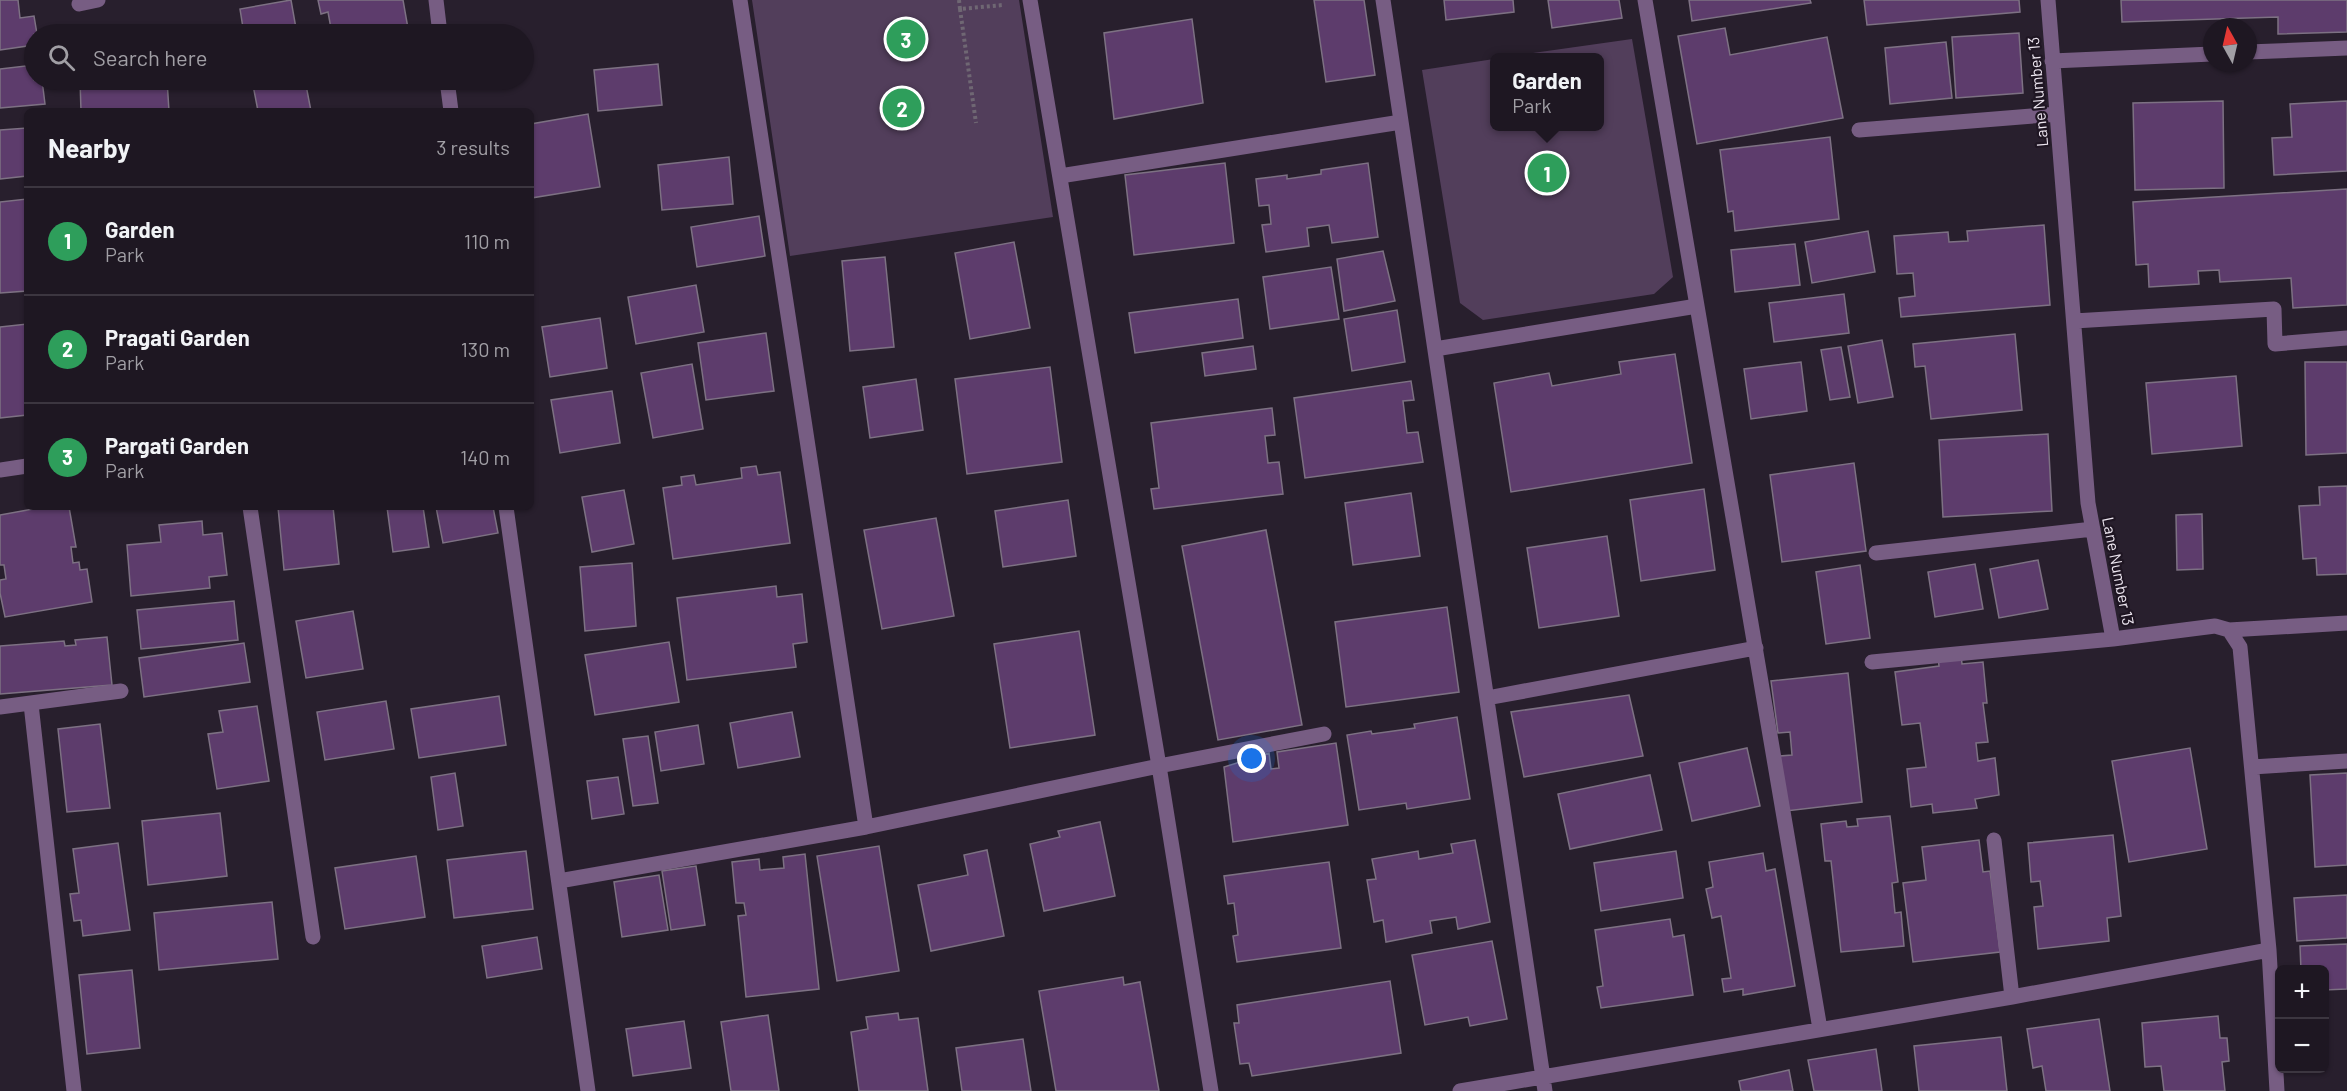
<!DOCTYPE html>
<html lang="en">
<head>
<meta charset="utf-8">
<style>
  :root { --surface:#1e1722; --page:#2b242f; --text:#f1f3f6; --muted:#a19fa5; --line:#3c3640; --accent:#44d49f }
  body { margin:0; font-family:Barlow,sans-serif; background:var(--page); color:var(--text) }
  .controls { position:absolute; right:18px; bottom:18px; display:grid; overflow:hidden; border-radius:9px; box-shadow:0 2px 4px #0004 }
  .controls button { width:54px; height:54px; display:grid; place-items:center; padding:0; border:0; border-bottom:2px solid var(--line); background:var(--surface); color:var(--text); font:30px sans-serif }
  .compass { position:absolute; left:2203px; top:18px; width:54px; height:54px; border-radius:50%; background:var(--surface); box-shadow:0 2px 4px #0004; rotate:352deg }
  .you { position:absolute; left:1252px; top:759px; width:21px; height:21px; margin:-15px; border:4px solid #fff; border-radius:50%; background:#1a73e8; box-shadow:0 0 0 9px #1a73e833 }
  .badge { display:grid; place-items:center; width:39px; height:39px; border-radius:50%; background:var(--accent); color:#fff; font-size:20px; font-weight:700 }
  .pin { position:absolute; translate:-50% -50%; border:3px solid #fff; box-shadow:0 2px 6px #0006 }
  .popup { position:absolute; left:1490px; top:53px; width:114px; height:78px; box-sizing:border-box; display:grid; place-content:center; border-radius:9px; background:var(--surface); filter:drop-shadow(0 2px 4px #0005); font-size:20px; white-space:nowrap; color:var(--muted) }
  .popup b { font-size:22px; color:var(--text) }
  .popup::after { content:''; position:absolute; left:50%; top:100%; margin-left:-12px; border:12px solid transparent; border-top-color:var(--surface) }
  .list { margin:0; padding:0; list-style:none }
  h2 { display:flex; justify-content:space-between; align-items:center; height:78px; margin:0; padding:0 24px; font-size:26px }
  h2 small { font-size:20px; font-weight:400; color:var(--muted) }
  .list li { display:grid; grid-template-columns:39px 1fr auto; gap:18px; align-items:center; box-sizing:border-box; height:108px; padding:0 24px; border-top:2px solid var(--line) }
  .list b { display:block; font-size:22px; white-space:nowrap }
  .list p { margin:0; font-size:20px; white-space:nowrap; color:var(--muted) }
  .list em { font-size:20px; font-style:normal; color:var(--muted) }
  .icon { flex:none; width:33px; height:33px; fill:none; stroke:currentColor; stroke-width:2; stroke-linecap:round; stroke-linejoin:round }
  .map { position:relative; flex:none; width:2347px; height:1091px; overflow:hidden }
  .search { position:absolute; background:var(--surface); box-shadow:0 2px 4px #0004; left:24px; top:24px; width:510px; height:66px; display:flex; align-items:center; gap:15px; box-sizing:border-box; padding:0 21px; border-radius:33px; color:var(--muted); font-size:22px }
  .panel { position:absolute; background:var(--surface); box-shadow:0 2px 4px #0004; left:24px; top:108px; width:510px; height:402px; border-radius:9px }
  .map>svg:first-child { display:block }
  .green { fill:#523e5b }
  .building { fill:#5d3c6c; stroke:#7d7183; stroke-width:1.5 }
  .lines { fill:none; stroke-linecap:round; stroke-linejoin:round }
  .path { stroke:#6f6773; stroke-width:4; stroke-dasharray:3 3; stroke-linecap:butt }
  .minor { stroke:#775d83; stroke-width:15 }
  .labels { text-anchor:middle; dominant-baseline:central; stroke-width:4.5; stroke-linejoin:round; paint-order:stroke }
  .street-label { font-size:16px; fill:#ede6f0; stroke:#1f1623 }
</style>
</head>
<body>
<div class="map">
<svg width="2347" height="1091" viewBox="0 0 2347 1091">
  <rect width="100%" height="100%" fill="#281f2d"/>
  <path class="green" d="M752 0H1019L1053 217 790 256Z
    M1632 39 1673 277 1654 294 1483 320 1460 303 1422 70 1494 59V126H1600V57H1505Z"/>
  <path class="building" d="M0 0H18L20 18 34 16 37 34H34V45L0 50Z
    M291 0 297 34H244L240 9Z
    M318 0H403L409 34H332L328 12 321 14Z
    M1314 0H1364L1375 75 1326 82Z
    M1444 0H1513L1514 12 1446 20Z
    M1548 0H1619L1622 18 1552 28Z
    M1689 0H1810L1811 3 1692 21Z
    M1864 0H2019L2020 12 1867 25Z
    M2121 0H2347V32L2278 34V17L2122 22Z
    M1192 19 1203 103 1114 119 1104 33Z
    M1725 28 1730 55 1827 37 1843 118 1697 144 1678 36Z
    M2019 33 2023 93 1956 98 1952 37Z
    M1946 42 1952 98 1890 104 1885 48Z
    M658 64 662 105 598 111 594 70Z
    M34 65V80H42L45 104 0 108V69Z
    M80 80H167L169 111H81Z
    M252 80H305L311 111H258Z
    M340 80H383L341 87Z
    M2223 101 2224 188 2135 190 2133 103Z
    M2347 101V171L2274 175 2272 138 2292 137 2290 104Z
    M588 114 600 187 531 198V124Z
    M27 128V176L0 179V130Z
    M1830 137 1839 219 1735 231 1733 211 1728 212 1720 150Z
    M729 157 733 204 662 210 658 165Z
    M1225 163 1234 243 1134 255 1125 175Z
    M1368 163 1378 237 1332 243 1329 225 1307 228 1309 246 1266 252 1262 225 1271 224 1269 205 1259 206 1256 179 1287 175V179L1321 174V170Z
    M2347 189V305L2293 308 2291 278 2220 282 2219 270 2198 271 2199 284 2149 287 2148 264 2136 265 2133 202Z
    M27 199V291L0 293V202Z
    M759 216 765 256 697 267 691 227Z
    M2044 225 2050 305 1901 317 1899 298 1915 296 1913 273 1897 274 1894 236 1948 232 1949 242 1968 241 1967 231Z
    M1868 231 1875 272 1812 283 1805 242Z
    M1014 242 1030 328 970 339 955 253Z
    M1795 244 1800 285 1735 292 1731 250Z
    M1383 251 1395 301 1344 311 1337 259Z
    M885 257 894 347 850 351 842 261Z
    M1331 267 1339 319 1270 329 1263 277Z
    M696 285 704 332 636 344 628 297Z
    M1844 294 1849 333 1774 342 1769 303Z
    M1238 299 1243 338 1135 353 1129 313Z
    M1397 310 1405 362 1352 371 1344 319Z
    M600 318 607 368 550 377 542 327Z
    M27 324V415L0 418V327Z
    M766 333 774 391 706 400 698 343Z
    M2015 334 2022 410 1931 419 1925 366 1915 367 1913 344Z
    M1882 340 1893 397 1858 403 1848 346Z
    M1253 346 1256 369 1205 376 1202 353Z
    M1841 347 1850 397 1830 400 1821 350Z
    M1675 354 1692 463 1511 492 1494 383 1549 373 1552 386 1621 374 1619 362Z
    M1801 362 1807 411 1751 419 1744 369Z
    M2305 362H2347V453L2306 455Z
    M692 364 703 429 653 438 641 373Z
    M1050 367 1062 462 967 474 955 379Z
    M2236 376 2242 446 2152 454 2146 383Z
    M916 379 923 430 870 438 863 387Z
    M1411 381 1414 400 1403 401 1407 433 1418 432 1423 462 1305 478 1294 398Z
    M612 391 620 443 560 453 551 400Z
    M1272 408 1275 435 1265 436 1268 463 1279 462 1283 494 1154 509 1151 489 1159 488 1151 423Z
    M2048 434 2052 511 1943 517 1939 440Z
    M1854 463 1866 551 1782 562 1770 475Z
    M756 466 758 475 780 472 790 543 673 559 663 488 682 485 681 477 694 475 696 485 742 478 741 468Z
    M2347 486V574L2317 575 2316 558 2303 559 2299 506 2320 505 2319 487Z
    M1704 489 1715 570 1641 581 1630 500Z
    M624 490 634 544 592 552 582 497Z
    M1411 493 1420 556 1353 565 1345 503Z
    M1068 500 1076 556 1003 567 995 511Z
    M44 507H69L76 547H71L73 563 79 562 80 570 87 569 92 602 5 617 0 593V580L6 579 4 565H0V515Z
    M278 507H333L339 564 284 570Z
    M387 507H423L429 547 393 552Z
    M436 507H493L498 533 443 543Z
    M2202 514 2203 569 2177 570 2176 515Z
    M936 518 954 616 882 629 864 530Z
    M202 521 203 535 222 533 227 575 209 577 210 588 131 596 127 545 161 542 159 525Z
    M1266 530 1302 725 1218 740 1182 546Z
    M1607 536 1619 616 1539 628 1527 548Z
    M2038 560 2048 609 1999 618 1990 569Z
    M632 563 636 626 585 631 580 567Z
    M1975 564 1983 609 1935 617 1928 572Z
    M1860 565 1870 638 1826 644 1816 572Z
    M776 586 777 597 802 594 807 642 793 644 796 667 687 680 677 598Z
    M234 601 238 640 141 649 137 610Z
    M1447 607 1459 692 1346 707 1335 622Z
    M353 611 363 669 306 678 296 621Z
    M1079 631 1095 735 1010 748 994 644Z
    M107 637 112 685 0 694V646L64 641 65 646 76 645 75 640Z
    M669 642 679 702 595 715 585 655Z
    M244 643 250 682 144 697 139 658Z
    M1961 654 1962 664 1983 662 1987 703H1983L1988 742 1976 743 1978 761 1995 758 1999 795 1975 799 1977 808 1933 813 1932 804 1911 807 1907 769 1926 767 1920 723 1902 725 1895 672 1939 666 1938 657Z
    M1848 673 1862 802 1786 811 1780 756 1792 755 1790 732 1778 733 1771 681Z
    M1629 695 1643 756 1524 777 1511 712Z
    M499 696 506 745 419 758 411 709Z
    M386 701 394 749 325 760 317 712Z
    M257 706 269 781 217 789 208 734 223 732 219 711Z
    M792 712 800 757 738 768 730 723Z
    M1457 717 1470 799 1407 809 1406 803 1359 810 1347 735 1371 731 1372 734 1415 728 1414 724Z
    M100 724 110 808 67 812 58 729Z
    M698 725 704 764 661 771 655 732Z
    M648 736 658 803 633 806 623 739Z
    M1336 743 1348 825 1233 842 1224 767 1269 753 1271 769 1279 768 1277 752Z
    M1747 748 1760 806 1692 821 1679 763Z
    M2190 748 2207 849 2129 862 2112 761Z
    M455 773 463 826 438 830 431 777Z
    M2347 773V865L2315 867 2310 775Z
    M1650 775 1662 830 1570 849 1558 794Z
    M618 777 624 814 592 819 587 781Z
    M220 813 227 876 148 885 142 821Z
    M1890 816 1898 882 1892 883 1895 913 1901 912 1904 946 1841 952 1831 861H1825L1821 824 1846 821 1847 827 1858 826 1857 819Z
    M1100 822 1115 896 1044 911 1030 844 1060 837 1058 831Z
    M2113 835 2121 916 2107 918 2109 941 2038 949 2034 907 2043 906 2040 881 2031 882 2028 843Z
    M1475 840 1490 922 1458 929 1456 917 1430 921 1432 933 1386 942 1383 920 1374 922 1367 880 1376 879 1372 859 1418 851 1419 859 1453 853 1451 844Z
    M1979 840 1983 872 1990 871 2000 952 1913 962 1903 883 1926 880 1922 847Z
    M118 843 130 930 83 936 81 920 74 921 70 894 79 893 73 849Z
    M879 846 899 971 837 981 817 856Z
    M987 850 1004 936 931 951 918 885 968 875 964 855Z
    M526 851 533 909 454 918 447 860Z
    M1676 851 1683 898 1601 911 1594 863Z
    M1763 853 1766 871 1775 869 1795 986 1743 995V989L1724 992 1722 979 1731 978 1721 916 1712 918 1706 889 1713 887 1709 862Z
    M805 854 819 989 746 997 738 916 746 915 744 903H736L732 862 759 859 760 870 784 868 783 857Z
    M416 856 425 917 345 929 335 868Z
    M1329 862 1341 948 1237 962 1233 936 1238 935 1234 903 1228 904 1224 876Z
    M696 866 705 925 671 930 662 871Z
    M659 875 668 930 622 937 614 882Z
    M2347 895V938L2297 941 2294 898Z
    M272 902 278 959 159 970 154 913Z
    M1670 919 1673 937 1684 935 1693 995 1601 1008 1597 987 1603 986 1595 930Z
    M537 937 542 969 487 978 482 946Z
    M1492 941 1507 1019 1470 1026 1468 1017 1425 1025 1412 955Z
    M2347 944V989L2324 990V970H2301L2300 946Z
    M132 970 140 1048 87 1054 79 975Z
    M1123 977 1124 985 1140 982 1159 1091H1056L1039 991Z
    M1390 981 1401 1053 1252 1076 1249 1063 1240 1064 1234 1023H1239L1237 1005Z
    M898 1013 899 1020 918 1018 928 1091H859L851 1032 868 1029 866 1017Z
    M768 1015 779 1091H731L721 1022Z
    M2218 1016 2220 1038H2227L2229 1061 2222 1062 2225 1091H2164L2161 1066 2145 1067 2142 1023Z
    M2099 1019 2110 1091H2046L2042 1066 2033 1068 2027 1029Z
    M684 1021 691 1068 633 1076 626 1029Z
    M2001 1037 2007 1091H1919L1914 1046Z
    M1023 1039 1031 1091H962L956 1048Z
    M1876 1049 1882 1091H1814L1808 1060Z
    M1789 1070 1793 1091H1741L1739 1081Z"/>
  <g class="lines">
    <path class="path" d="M959 0 960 9 1003 5
      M960 9 976 123"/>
    <path class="minor" d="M436 0 440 34
      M740 0 866 827
      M1030 0 1159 766 1211 1091
      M1383 0 1545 1091
      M1645 0 1820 1029
      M2048 0 2088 503 2113 639
      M79 4 98 0
      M2248 52 2347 48
      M2052 61 2212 54
      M447 80 451 111
      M1859 130 2057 114
      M1060 176 1401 122
      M2074 321 2274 309 2275 344 2347 338
      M1435 349 1697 306
      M0 470 27 466
      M250 507 313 937
      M506 507 588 1091
      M1876 553 2093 529
      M2229 630 2240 647 2269 950 2277 1091
      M1872 662 2113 639 2215 626 2229 630 2347 623
      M1487 698 1756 648
      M31 704 74 1091
      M0 707 121 691
      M2252 767 2347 761
      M1994 840 2012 997
      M559 881 866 827 1159 766 1324 734
      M1460 1091 2012 997 2269 950"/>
  </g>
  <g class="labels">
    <g class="street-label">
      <text transform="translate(2037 92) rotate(-95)">Lane Number 13</text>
      <text transform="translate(2119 571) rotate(79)">Lane Number 13</text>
    </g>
  </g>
</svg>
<div class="controls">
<button>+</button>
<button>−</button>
</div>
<svg class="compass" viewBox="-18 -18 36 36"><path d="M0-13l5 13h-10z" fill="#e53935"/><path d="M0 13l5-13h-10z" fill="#a19fa5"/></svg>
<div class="you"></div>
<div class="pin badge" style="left:1547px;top:173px;background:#2e9e5b">1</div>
<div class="popup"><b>Garden</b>Park</div>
<div class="pin badge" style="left:902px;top:108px;background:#2e9e5b">2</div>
<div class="pin badge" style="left:906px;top:39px;background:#2e9e5b">3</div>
<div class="search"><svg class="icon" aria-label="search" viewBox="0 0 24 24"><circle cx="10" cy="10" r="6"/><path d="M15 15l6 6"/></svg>Search here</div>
<section class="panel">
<h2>Nearby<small>3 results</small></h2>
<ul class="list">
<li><span class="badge" style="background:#2e9e5b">1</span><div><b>Garden</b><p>Park</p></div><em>110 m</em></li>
<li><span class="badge" style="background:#2e9e5b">2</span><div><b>Pragati Garden</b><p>Park</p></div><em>130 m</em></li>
<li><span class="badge" style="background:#2e9e5b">3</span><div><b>Pargati Garden</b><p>Park</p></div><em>140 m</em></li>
</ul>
</section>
</div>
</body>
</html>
